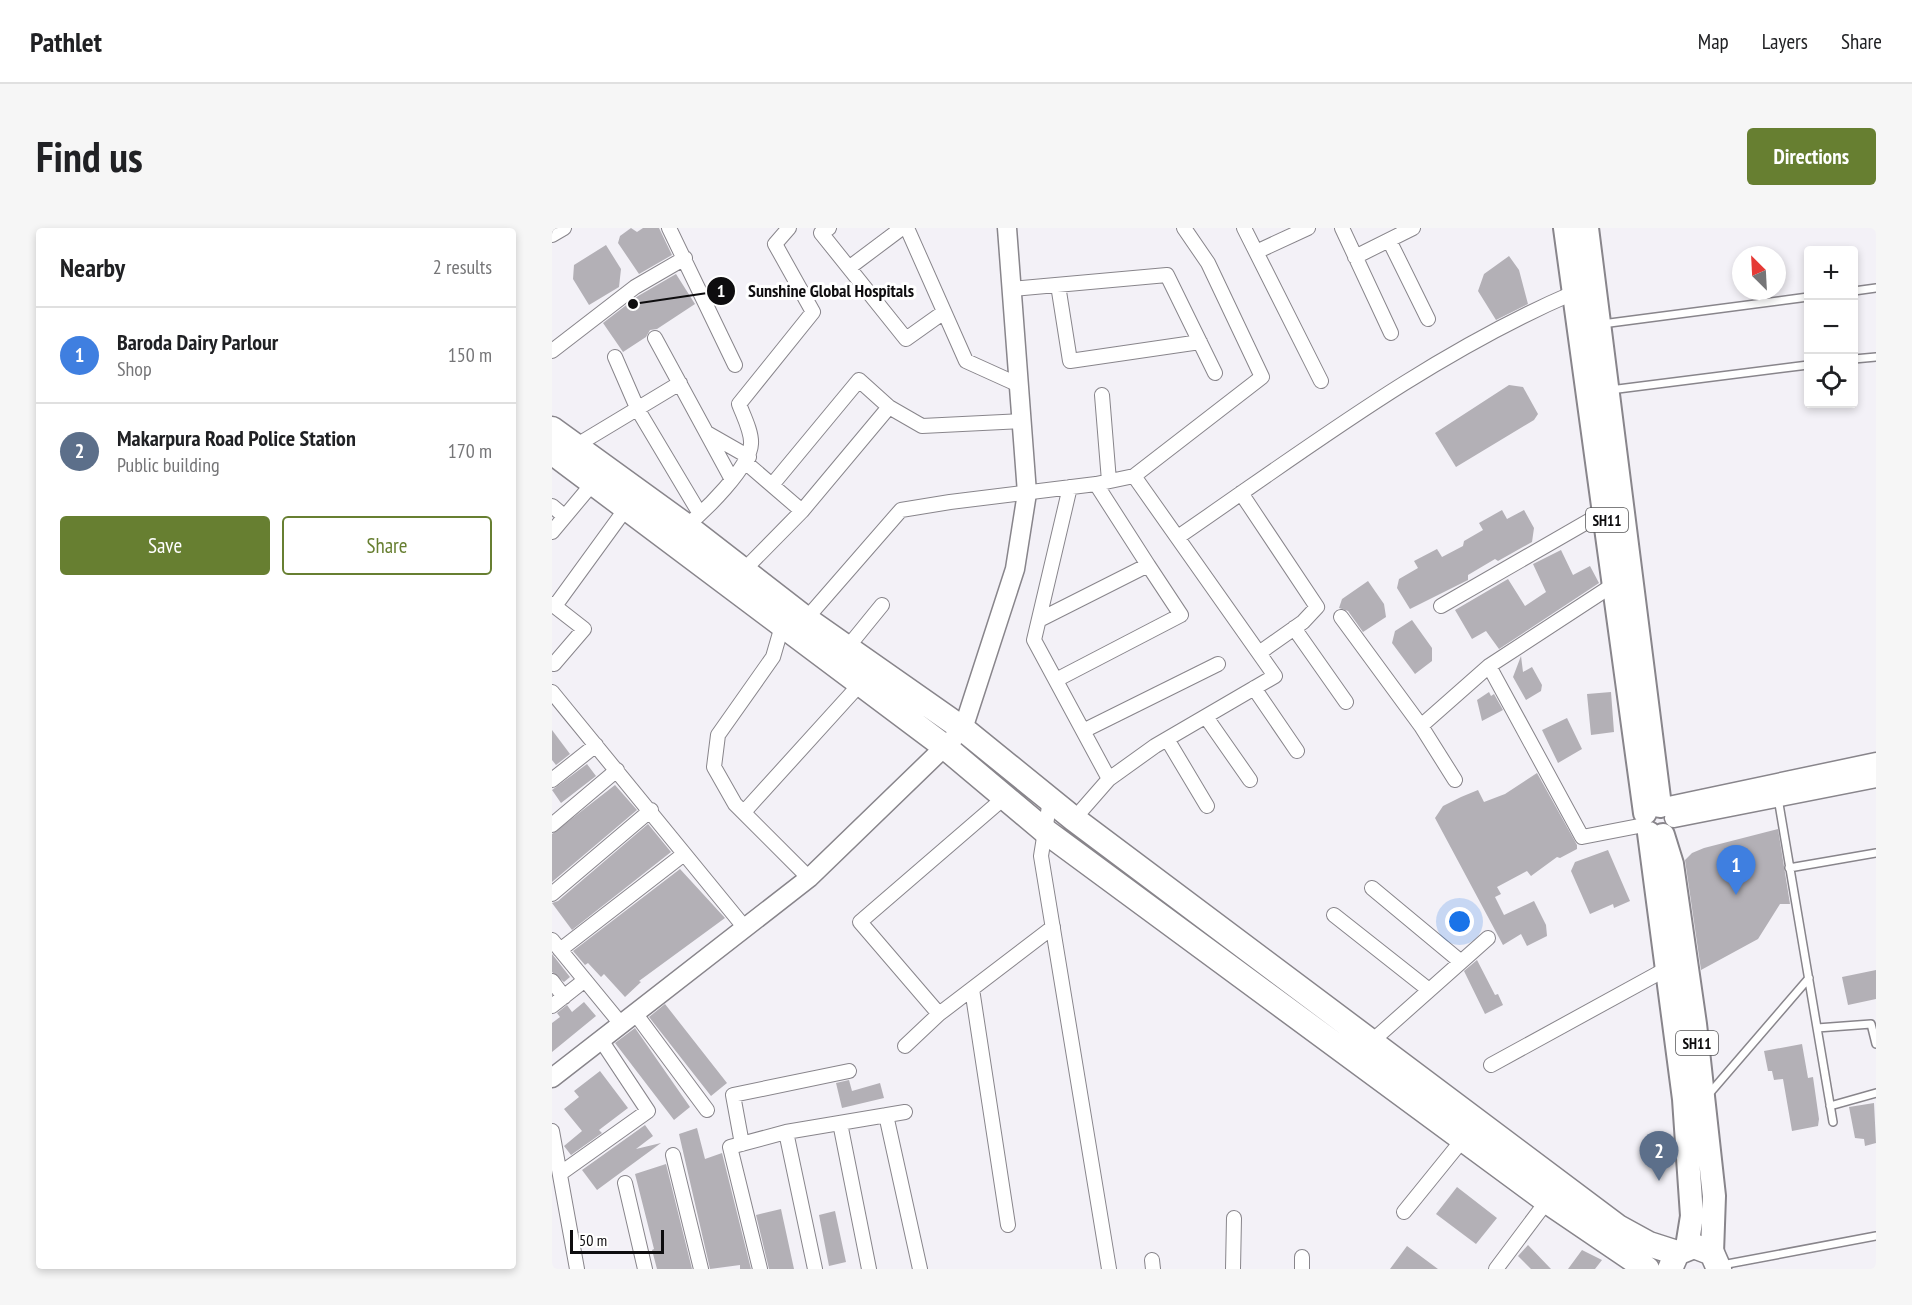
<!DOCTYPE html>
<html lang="en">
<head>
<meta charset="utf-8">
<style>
  :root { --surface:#fff; --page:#f6f6f6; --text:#202124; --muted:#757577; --line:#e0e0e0; --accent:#677f31 }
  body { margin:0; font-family:"PT Sans Narrow",sans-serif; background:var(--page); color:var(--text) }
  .controls { position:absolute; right:18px; top:18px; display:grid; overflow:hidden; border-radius:6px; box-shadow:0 3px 9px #0003 }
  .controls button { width:54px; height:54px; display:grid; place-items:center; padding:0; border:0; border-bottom:2px solid var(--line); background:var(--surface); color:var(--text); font:30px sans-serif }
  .compass { position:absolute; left:1180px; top:18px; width:54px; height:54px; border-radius:50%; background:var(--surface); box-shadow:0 3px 9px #0003; rotate:336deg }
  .scale { position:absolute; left:18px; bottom:15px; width:94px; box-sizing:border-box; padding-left:6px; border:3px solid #0e0d0f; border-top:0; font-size:16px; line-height:21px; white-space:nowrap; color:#0e0d0f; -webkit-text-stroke:4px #fff; paint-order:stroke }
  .you { position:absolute; left:908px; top:694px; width:21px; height:21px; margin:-15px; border:4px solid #fff; border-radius:50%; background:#1a73e8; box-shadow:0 0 0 9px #1a73e833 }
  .badge { display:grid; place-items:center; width:39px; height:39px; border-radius:50%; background:var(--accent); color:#fff; font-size:20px; font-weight:700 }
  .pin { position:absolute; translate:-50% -50px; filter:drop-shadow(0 2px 3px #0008) }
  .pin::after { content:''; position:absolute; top:32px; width:21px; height:18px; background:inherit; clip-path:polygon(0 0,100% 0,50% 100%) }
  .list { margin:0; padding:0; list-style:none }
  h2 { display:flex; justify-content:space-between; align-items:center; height:78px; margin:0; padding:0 24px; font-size:26px }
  h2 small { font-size:20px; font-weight:400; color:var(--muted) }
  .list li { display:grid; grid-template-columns:39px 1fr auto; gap:18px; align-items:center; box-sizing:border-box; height:96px; padding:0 24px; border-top:2px solid var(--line) }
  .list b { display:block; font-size:22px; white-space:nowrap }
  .list p { margin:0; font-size:20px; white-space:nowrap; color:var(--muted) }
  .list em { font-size:20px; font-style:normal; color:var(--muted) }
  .actions { display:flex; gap:12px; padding:18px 24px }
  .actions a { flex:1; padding:14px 0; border:2px solid var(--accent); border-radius:6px; text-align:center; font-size:21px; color:var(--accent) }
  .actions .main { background:var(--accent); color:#fff }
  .icon { flex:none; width:33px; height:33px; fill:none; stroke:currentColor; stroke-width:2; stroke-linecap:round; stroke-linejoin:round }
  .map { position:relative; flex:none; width:1324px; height:1041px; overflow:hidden; border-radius:6px }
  header { display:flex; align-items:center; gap:36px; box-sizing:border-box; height:84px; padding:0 30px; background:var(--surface); border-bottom:2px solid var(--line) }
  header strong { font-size:28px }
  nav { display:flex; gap:33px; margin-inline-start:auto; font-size:21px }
  .intro { display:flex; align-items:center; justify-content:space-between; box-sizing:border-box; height:144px; padding:0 36px }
  h1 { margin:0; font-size:42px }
  .button { padding:15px 27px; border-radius:6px; background:var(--accent); color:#fff; font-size:21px; font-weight:700 }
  main { display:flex; gap:36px; padding:0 36px }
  aside { flex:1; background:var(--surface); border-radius:6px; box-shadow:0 3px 9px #0003 }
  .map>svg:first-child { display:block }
  .building { fill:#b3b0b6 }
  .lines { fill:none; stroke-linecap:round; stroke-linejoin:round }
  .service-casing { stroke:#88858b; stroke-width:10 }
  .minor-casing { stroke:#88858b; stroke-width:16 }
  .tertiary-casing { stroke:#88858b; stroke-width:21 }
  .primary-casing { stroke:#88858b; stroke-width:26 }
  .trunk-casing { stroke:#88858b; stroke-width:27 }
  .service { stroke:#fff; stroke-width:7 }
  .minor { stroke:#fff; stroke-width:14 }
  .tertiary { stroke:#fff; stroke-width:18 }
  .primary { stroke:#fff; stroke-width:22 }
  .trunk { stroke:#fff; stroke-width:24 }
  .labels { text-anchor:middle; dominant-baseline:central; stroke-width:6; stroke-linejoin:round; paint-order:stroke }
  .shield { fill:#fff; stroke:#565657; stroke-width:1.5 }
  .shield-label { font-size:15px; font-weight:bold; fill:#0e0d0f }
  .leader { fill:none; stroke:#0e0d0f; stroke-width:2 }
  .callout-dot { fill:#0e0d0f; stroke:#fff; stroke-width:2 }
  .mark-label { font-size:18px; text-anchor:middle; font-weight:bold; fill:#fff }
  .callout-label { font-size:18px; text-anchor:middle; font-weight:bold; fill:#0e0d0f; stroke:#fff; stroke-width:6; stroke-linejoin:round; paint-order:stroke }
</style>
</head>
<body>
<header>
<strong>Pathlet</strong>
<nav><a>Map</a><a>Layers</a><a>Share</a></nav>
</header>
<div class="intro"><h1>Find us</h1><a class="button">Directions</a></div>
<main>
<aside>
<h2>Nearby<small>2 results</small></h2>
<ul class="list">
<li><span class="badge" style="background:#3f7fe0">1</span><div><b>Baroda Dairy Parlour</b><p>Shop</p></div><em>150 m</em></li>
<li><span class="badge" style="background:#5c6f8a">2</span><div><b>Makarpura Road Police Station</b><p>Public building</p></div><em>170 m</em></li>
</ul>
<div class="actions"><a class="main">Save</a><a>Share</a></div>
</aside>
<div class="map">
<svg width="1324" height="1041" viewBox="0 0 1324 1041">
  <rect width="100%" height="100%" fill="#f3f1f7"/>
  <path class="building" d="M79 0 85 4 91 0H107L120 27 87 46 66 15 68 8Z
    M54 17 69 41 67 59 37 77 21 51 22 37Z
    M957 28 967 42 976 76 944 92 926 63 932 46Z
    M124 46 143 76 105 101 98 102 94 109 71 124 51 95 86 68Z
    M957 157 971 159 986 186 982 192 904 239 883 205Z
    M950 282 955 291 972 282 982 300 980 314 946 333 943 331 916 347V352L858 381 845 360 847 351 866 340 862 333 885 321 890 329 911 318 912 313 931 302 927 295Z
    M1009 322 1021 347 1038 338 1047 355 947 421 934 403 920 411 903 382 956 351 973 378 994 364 981 336Z
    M816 353 832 376 834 389 811 404 796 383 787 380 790 371Z
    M860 392 880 420V433L863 446 840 415 843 403Z
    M969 428 971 444 980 439 990 457 989 463 974 472 961 449Z
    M937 464 939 468 942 466 951 482 930 493 925 472Z
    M1059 464 1062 504 1039 507 1035 466Z
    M1015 490 1030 521 1006 535 990 502Z
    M0 502 18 526 4 537 0 532Z
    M35 536 44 548 9 575 0 562Z
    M985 545 1025 617V621L1008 630 1005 629 979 648 975 643 945 659 949 666 943 669 952 687 982 673 994 697 995 708 975 718 969 706 951 717 883 590 891 578 909 569 926 562 932 574 953 566Z
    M63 557 85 582 0 654V606Z
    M96 596 119 624 20 702 0 675 6 673Z
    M1226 601 1238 676H1228L1206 711 1149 742 1133 632 1140 625 1152 620Z
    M1056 622 1078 673 1062 680 1061 676 1038 686 1019 643 1023 634Z
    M128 641 173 690 87 753 89 754 73 769 52 746 49 749 36 735 33 737 21 723Z
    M0 726 18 749 12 754 0 744Z
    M925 732 943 767 946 766 951 777 933 786 912 743Z
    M1324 742V771L1296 777 1290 749Z
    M32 774 44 788 0 824V795L8 789 5 785 15 777 20 784Z
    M113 776 175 855 159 868 97 789Z
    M83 800 138 879 122 892 63 815Z
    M1250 816 1256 850 1261 849 1267 891 1266 898 1240 903 1231 851 1222 852 1220 843H1216L1212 823Z
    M48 843 76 880 47 902 50 905 19 927 12 918 30 903 12 881 27 869 22 863Z
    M297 852 300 863 328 855 332 870 290 880 284 855Z
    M1322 875 1324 915 1313 918 1312 911 1303 910 1297 879Z
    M93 897 101 908 84 921 109 915 45 962 30 942Z
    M145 900 153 931 170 925 199 1041H188V1037L158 1041 127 906Z
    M114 936 140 1041H105L100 1022 102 1021 83 946Z
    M905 959 945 990 924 1016 884 986Z
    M229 981 242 1041H217L204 987Z
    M283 983 294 1034 277 1038 267 987Z
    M976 1017 999 1041H979L966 1028Z
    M855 1018 886 1041H838Z
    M1030 1022 1050 1032 1043 1041H1016Z"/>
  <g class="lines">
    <defs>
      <path id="service" d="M1302 63 1324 60
        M1050 96 1256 69
        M1302 131 1324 129
        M1058 162 1256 137
        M1226 570 1281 894
        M1237 640 1324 625
        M1265 800 1319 796 1324 816
        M1157 866 1257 750
        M1278 878 1324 865
        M1170 1037 1324 1008"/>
      <path id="minor" d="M117 0 183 137
        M277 0 269 5 354 111 392 84
        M355 0 414 133 467 157
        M692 0 769 153
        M790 0 839 105
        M0 7 12 0
        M837 12 876 91
        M704 24 756 0
        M803 29 861 0
        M298 39 350 0
        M506 57 518 133 648 114
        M460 61 615 47 663 145
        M103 110 179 250
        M0 123 83 59 133 30
        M63 129 86 182 148 286
        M550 167 557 253
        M155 205 197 229
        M25 217 128 155
        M193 234 250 283
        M544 256 596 337
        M220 257 307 152 337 179
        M518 259 482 412 557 551 522 591
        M689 265 765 379 751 394 707 425
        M0 278 12 288
        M134 298C153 283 198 239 199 216 200 204 191 187 187 176L261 84 223 16 237 0
        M0 304 41 255
        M626 309C753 222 879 126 1021 65
        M190 344 250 283 337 179 370 198 470 193
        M0 376 32 401 2 436
        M3 378 75 279
        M889 378 1054 283
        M789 389 869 498
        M254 391 349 282 398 274 544 256 582 248 710 149 656 35 632 0
        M487 392 596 337 629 387 504 452
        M230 398 221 429 166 507 162 539 183 576 257 650
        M742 400 794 474
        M295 420 330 377
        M937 438 1030 609 1092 597
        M702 460 745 523
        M0 464 193 700
        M654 489 698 552
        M531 503 666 436
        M615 511 655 578
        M557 551 603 518 723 448 582 248
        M0 552 44 517
        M903 552 869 498 937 438 1064 355
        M498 572 489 628 557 1041
        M192 584 309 455
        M0 597 65 542
        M820 660 909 734
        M0 666 99 582
        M782 687 877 762
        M0 712 69 796
        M8 722 132 626
        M0 753 12 769
        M420 761 456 997
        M0 778 33 752
        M83 785 155 882
        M387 786 308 694 453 569
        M819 814 936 710
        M353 818 387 786 501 699
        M939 837 1116 740
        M334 887 368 1041
        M288 895 317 1041
        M0 903 25 1041
        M234 904 263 1041
        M190 916 181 867 297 843
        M121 927 149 1041
        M9 945 96 883 49 812
        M73 955 93 1041
        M852 984 912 910
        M750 1029V1041
        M600 1032 601 1041
        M208 1041 178 919 234 904 353 884
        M681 1041 682 990
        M944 1041 995 973"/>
      <path id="tertiary" d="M1112 579 1324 534
        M1122 590 1324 550
        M0 850 257 650 411 501 463 341 475 265 455 0"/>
      <path id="primary" d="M1013 0 1093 585
        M1035 0 1108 578
        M1097 605 1132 871 1140 988 1135 1019
        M1111 607 1120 636 1143 796 1162 968 1160 1025"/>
      <path id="trunk" d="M0 201 134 298 254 391 411 501 522 591 1066 999 1097 1016 1125 1025
        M0 224 393 519 493 603 995 973 1095 1041
        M1118 1041 1125 1025 1142 1018 1160 1025 1167 1041"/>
    </defs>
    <use href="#service" class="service-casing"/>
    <use href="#minor" class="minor-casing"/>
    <use href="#tertiary" class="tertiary-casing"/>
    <use href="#primary" class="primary-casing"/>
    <use href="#trunk" class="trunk-casing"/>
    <use href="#service" class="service"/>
    <use href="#minor" class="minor"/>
    <use href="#tertiary" class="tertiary"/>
    <use href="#primary" class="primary"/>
    <use href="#trunk" class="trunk"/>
  </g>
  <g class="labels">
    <g class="shield">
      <rect x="1034" y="280" width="42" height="24" rx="4.5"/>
      <rect x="1124" y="803" width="42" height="24" rx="4.5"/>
    </g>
    <g class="shield-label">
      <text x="1055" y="292">SH11</text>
      <text x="1145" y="815">SH11</text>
    </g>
  </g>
  <path class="leader" d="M81 76L169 63"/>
  <g class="callout-dot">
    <circle cx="81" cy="76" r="6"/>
    <circle cx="169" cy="63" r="15"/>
  </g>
  <g class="mark-label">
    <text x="169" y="69">1</text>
  </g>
  <g class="callout-label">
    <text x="279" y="69">Sunshine Global Hospitals</text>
  </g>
</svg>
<div class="controls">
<button>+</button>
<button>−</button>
<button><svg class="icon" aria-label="locate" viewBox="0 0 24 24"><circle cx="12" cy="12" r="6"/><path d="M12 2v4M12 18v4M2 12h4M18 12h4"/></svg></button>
</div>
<svg class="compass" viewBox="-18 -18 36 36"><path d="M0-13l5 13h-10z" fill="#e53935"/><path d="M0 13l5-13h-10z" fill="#757577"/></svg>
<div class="scale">50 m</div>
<div class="you"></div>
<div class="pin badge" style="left:1184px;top:667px;background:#3f7fe0">1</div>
<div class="pin badge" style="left:1107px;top:953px;background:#5c6f8a">2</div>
</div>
</main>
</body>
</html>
